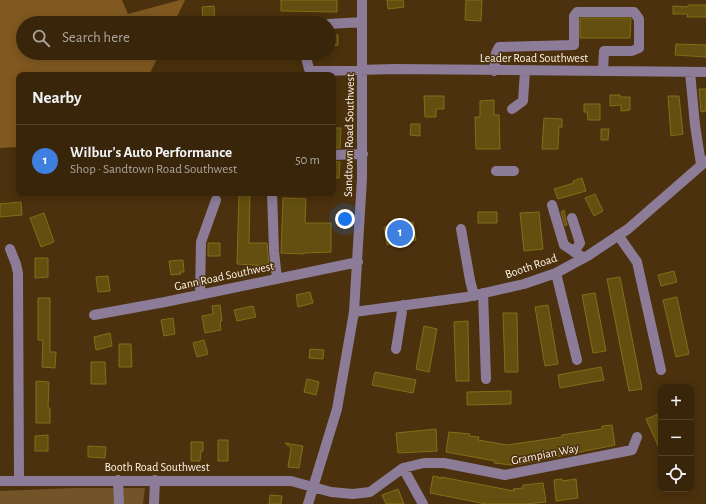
<!DOCTYPE html>
<html lang="en">
<head>
<meta charset="utf-8">
<style>
  :root { --surface:#38250a; --page:#433118; --text:#f1f3f6; --muted:#aba59c; --line:#52422b; --accent:#83bcfb }
  body { margin:0; font-family:"Alegreya Sans",sans-serif; background:var(--page); color:var(--text) }
  .controls { position:absolute; right:12px; bottom:12px; display:grid; overflow:hidden; border-radius:8px; box-shadow:0 2px 10px #0003 }
  .controls button { width:36px; height:36px; display:grid; place-items:center; padding:0; border:0; border-bottom:1px solid var(--line); background:var(--surface); color:var(--text); font:20px sans-serif }
  .you { position:absolute; left:345px; top:219px; width:14px; height:14px; margin:-10px; border:3px solid #fff; border-radius:50%; background:#1a73e8; box-shadow:0 0 0 6px #1a73e833 }
  .badge { display:grid; place-items:center; width:26px; height:26px; border-radius:50%; background:var(--accent); color:#fff; font-size:13px; font-weight:700 }
  .pin { position:absolute; translate:-50% -50%; border:2px solid #fff; box-shadow:0 1px 4px #0006 }
  .list { margin:0; padding:0; list-style:none }
  h2 { display:flex; justify-content:space-between; align-items:center; height:52px; margin:0; padding:0 16px; font-size:17px }
  h2 small { font-size:13px; font-weight:400; color:var(--muted) }
  .list li { display:grid; grid-template-columns:26px 1fr auto; gap:12px; align-items:center; box-sizing:border-box; height:72px; padding:0 16px; border-top:1px solid var(--line) }
  .list b { display:block; font-size:15px; white-space:nowrap }
  .list p { margin:0; font-size:13px; white-space:nowrap; color:var(--muted) }
  .list em { font-size:13px; font-style:normal; color:var(--muted) }
  .icon { flex:none; width:22px; height:22px; fill:none; stroke:currentColor; stroke-width:2; stroke-linecap:round; stroke-linejoin:round }
  .map { position:relative; flex:none; width:706px; height:504px; overflow:hidden }
  .search { position:absolute; background:var(--surface); box-shadow:0 2px 10px #0003; left:16px; top:16px; width:320px; height:44px; display:flex; align-items:center; gap:10px; box-sizing:border-box; padding:0 14px; border-radius:22px; color:var(--muted); font-size:15px }
  .panel { position:absolute; background:var(--surface); box-shadow:0 2px 10px #0003; left:16px; top:72px; width:320px; height:124px; border-radius:8px }
  .map>svg:first-child { display:block }
  .green { fill:#735328 }
  .forest { fill:#815920 }
  .building { fill:#635010; stroke:#856d17 }
  .lines { fill:none; stroke-linecap:round; stroke-linejoin:round }
  .minor { stroke:#8d7c98; stroke-width:10 }
  .labels { text-anchor:middle; dominant-baseline:central; stroke-width:3; stroke-linejoin:round; paint-order:stroke }
  .street-label { font-size:12px; fill:#fdf3e6; stroke:#4b310d }
</style>
</head>
<body>
<div class="map">
<svg width="706" height="504" viewBox="0 0 706 504">
  <rect width="100%" height="100%" fill="#4b310d"/>
  <path class="green" d="M73 488H145L143 504H0V491Z"/>
  <path class="forest" d="M0 0H122L128 14 180 0H185L174 23H23V53H160L149 75H19V147L0 148Z"/>
  <path class="building" d="M281 0H337V12L281 11Z
    M387 0H403L404 7 388 9Z
    M466 0H482L481 21 465 20Z
    M688 5H706V17H687L688 14H673V6L688 7Z
    M214 6 215 23H203L202 7Z
    M580 18H631L630 38H580Z
    M329 35H338V45L329 46Z
    M676 44 706 45V57L675 55Z
    M699 89H706V111L701 112Z
    M610 95H620V97H630V110L621 111V105L610 106Z
    M424 96H444V109H436V117H425Z
    M668 96H679L683 134 671 136Z
    M494 100V115H499L500 149H476L475 117H480V101Z
    M584 104H600V120H588L587 112H584Z
    M544 118 562 119V127H559L558 149H542Z
    M411 124H420V136L410 135Z
    M333 128H341L340 148H333Z
    M601 129H609L608 140H601Z
    M333 161 340 162 339 178H333Z
    M582 178 586 191 558 199 554 189 574 183 573 181Z
    M239 193H250L249 243H267L269 266 237 264Z
    M595 194 603 211 594 216 585 198Z
    M283 198 306 199 305 223H331V252L304 253V254L281 253Z
    M21 202 22 215 0 217V204Z
    M564 210 567 225 565 226 561 212Z
    M478 212H497V223H478Z
    M539 212 543 249 524 251 520 213Z
    M44 213 54 242 41 247 30 218Z
    M413 222 416 240 387 245 384 227Z
    M208 243H220V256H208Z
    M35 258H48V277L35 278Z
    M183 260 184 272H180L181 274 171 275 169 261Z
    M674 271 677 282 661 286 658 275Z
    M108 276 110 291 98 292 96 277Z
    M620 277 642 389 629 391 607 279Z
    M310 292 313 303 298 307 296 295Z
    M595 293 606 351 593 353 582 295Z
    M677 297 689 354 676 357 663 300Z
    M38 298H50V352H56L55 368 42 367 43 340H38Z
    M220 305 222 321H220L221 330 205 333 202 316 213 314 212 306Z
    M548 305 558 364 545 366 535 307Z
    M253 306 256 317 237 321 234 310Z
    M503 313H517L518 372H505Z
    M173 318 175 334 164 336 161 320Z
    M468 321 469 381H456L454 322Z
    M424 326 437 329 429 372 416 369Z
    M110 333 112 346 96 350 94 337Z
    M204 340 208 354 197 357 193 343Z
    M119 344H131L132 367H119Z
    M310 349 324 350 323 359 309 358Z
    M91 362H105L106 384H91Z
    M601 367 604 380 560 388 558 375Z
    M375 372 416 380 413 393 372 385Z
    M307 379 319 382 316 395 304 392Z
    M36 381 49 382 48 408H50V423H36Z
    M511 391V404L467 405V392Z
    M661 413V452L646 419Z
    M612 425 615 445 521 464 512 465 494 463 495 461 446 452 449 432 470 434 469 436 479 437 478 440 507 445 562 437V435L602 429V426Z
    M436 429 437 451 398 453 396 433Z
    M48 435V451H35V436Z
    M218 440H228V461H218Z
    M191 442H203V451H201L200 461H191Z
    M285 443 303 446 299 468 288 467 291 448Z
    M88 446 106 447 105 458 88 457Z
    M433 476 439 477V479H441V477L514 491 513 489 523 488V485L543 483 546 502 526 504H486L430 493Z
    M562 479V481L576 479 578 498 556 501 554 480Z
    M398 489 404 504H386L382 495Z
    M270 495 282 496 281 504H269Z"/>
  <g class="lines">
    <path class="minor" d="M329 24 362 22
      M305 53 309 69 313 71H321L395 69 706 72
      M494 71 496 53 499 47 574 45V16L577 12H634L639 19V48L632 51H604L603 71
      M690 72 695 125 701 164
      M512 109 523 101 525 71
      M333 155 363 154
      M496 171H514
      M272 193 274 251 277 279
      M552 205 564 245 584 258
      M572 218 580 243 574 252
      M461 229 470 280 474 296
      M618 235 637 262 661 370
      M10 249 16 264 18 273 19 480
      M556 273 577 360
      M483 293 486 379
      M200 294 201 242 216 200
      M354 312 467 297 524 284 556 273 589 255 628 229 706 161
      M94 315 165 302 358 262
      M396 349 403 305
      M403 468 423 504
      M118 480 119 504
      M0 481H291L331 492 353 494 370 492 403 468 424 463H444L505 475 632 450 637 437
      M154 504 155 480
      M308 504 337 409 354 312 362 178V0"/>
  </g>
  <g class="labels">
    <g class="street-label">
      <text x="534" y="58">Leader Road Southwest</text>
      <text transform="translate(349 135) rotate(-89)">Sandtown Road Southwest</text>
      <text transform="translate(531 266) rotate(-19)">Booth Road</text>
      <text transform="translate(224 276) rotate(-12)">Gann Road Southwest</text>
      <text transform="translate(545 454) rotate(-11)">Grampian Way</text>
      <text x="157" y="467">Booth Road Southwest</text>
    </g>
  </g>
</svg>
<div class="controls">
<button>+</button>
<button>−</button>
<button><svg class="icon" aria-label="locate" viewBox="0 0 24 24"><circle cx="12" cy="12" r="6"/><path d="M12 2v4M12 18v4M2 12h4M18 12h4"/></svg></button>
</div>
<div class="you"></div>
<div class="pin badge" style="left:400px;top:233px;background:#3f7fe0">1</div>
<div class="search"><svg class="icon" aria-label="search" viewBox="0 0 24 24"><circle cx="10" cy="10" r="6"/><path d="M15 15l6 6"/></svg>Search here</div>
<section class="panel">
<h2>Nearby<small></small></h2>
<ul class="list">
<li><span class="badge" style="background:#3f7fe0">1</span><div><b>Wilbur's Auto Performance</b><p>Shop · Sandtown Road Southwest</p></div><em>50 m</em></li>
</ul>
</section>
</div>
</body>
</html>
